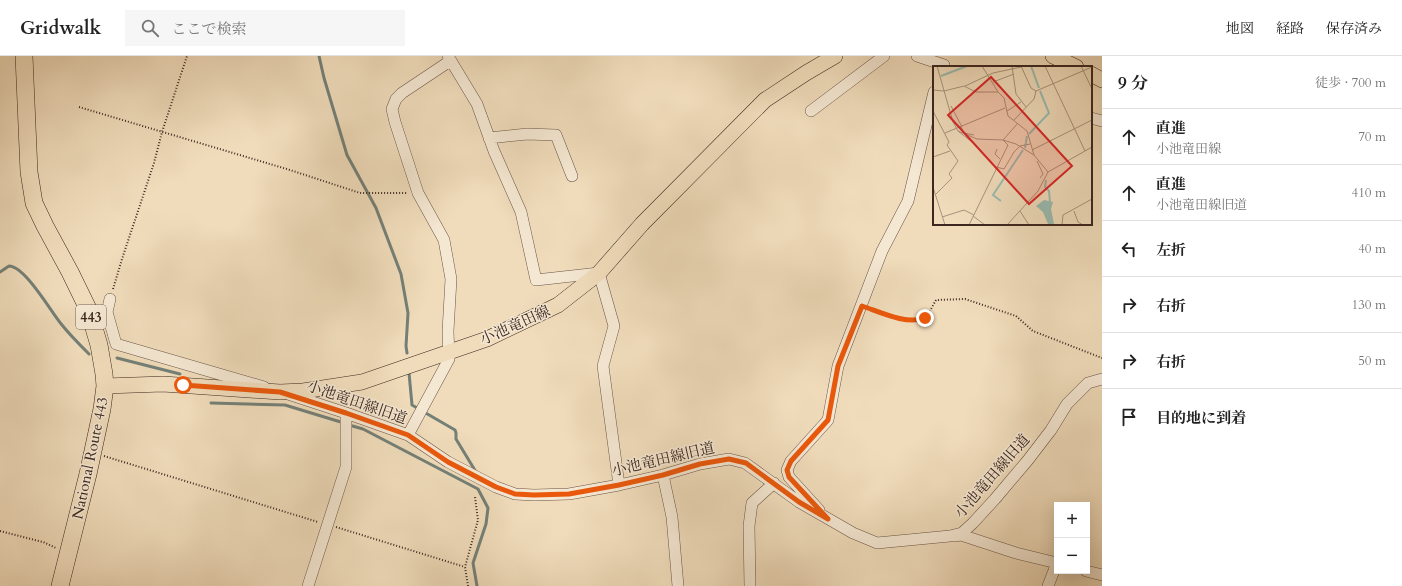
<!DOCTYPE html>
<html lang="ja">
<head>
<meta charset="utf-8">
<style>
  :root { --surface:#fff; --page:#f6f6f6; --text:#222; --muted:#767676; --line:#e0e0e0 }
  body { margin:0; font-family:Cardo,"Noto Serif JP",serif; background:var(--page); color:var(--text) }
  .controls { position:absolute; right:12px; bottom:12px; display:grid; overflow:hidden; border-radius:0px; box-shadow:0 4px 16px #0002 }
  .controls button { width:36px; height:36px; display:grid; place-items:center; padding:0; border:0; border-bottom:1px solid var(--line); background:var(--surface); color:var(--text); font:20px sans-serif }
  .stop { position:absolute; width:12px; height:12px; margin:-9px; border:3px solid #ea580c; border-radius:50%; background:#fff }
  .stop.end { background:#ea580c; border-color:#fff; box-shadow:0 1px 4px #0008 }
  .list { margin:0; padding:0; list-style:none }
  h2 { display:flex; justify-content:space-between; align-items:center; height:52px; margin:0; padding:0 16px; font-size:17px }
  h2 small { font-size:13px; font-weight:400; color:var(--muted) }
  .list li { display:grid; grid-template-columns:26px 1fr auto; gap:12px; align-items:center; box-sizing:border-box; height:56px; padding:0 16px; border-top:1px solid var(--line) }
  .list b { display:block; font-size:15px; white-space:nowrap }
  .list p { margin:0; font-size:13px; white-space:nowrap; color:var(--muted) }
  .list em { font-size:13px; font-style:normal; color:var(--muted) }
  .icon { flex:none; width:22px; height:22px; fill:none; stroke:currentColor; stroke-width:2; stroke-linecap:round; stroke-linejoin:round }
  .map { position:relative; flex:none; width:1102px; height:530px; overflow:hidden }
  header { display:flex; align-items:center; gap:24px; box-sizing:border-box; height:56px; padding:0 20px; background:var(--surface); border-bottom:1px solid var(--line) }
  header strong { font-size:19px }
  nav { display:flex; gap:22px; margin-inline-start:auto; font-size:14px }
  .search { width:280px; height:36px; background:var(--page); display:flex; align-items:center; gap:10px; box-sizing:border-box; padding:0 14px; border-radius:0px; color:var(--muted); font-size:15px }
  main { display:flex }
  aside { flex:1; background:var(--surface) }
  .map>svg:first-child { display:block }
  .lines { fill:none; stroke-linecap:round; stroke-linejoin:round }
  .stream { stroke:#748077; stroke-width:3 }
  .minor-casing { stroke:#695447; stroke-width:12 }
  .major-casing { stroke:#3c2720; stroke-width:16 }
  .highway-casing { stroke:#3c2720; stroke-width:18 }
  .path { stroke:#3c2720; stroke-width:2; stroke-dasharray:1 2; stroke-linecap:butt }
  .minor { stroke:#f5e8d3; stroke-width:11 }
  .major { stroke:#f0dcbb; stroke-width:15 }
  .highway { stroke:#f0dcbb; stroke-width:17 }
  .route { stroke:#ea580c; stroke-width:5 }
  .labels { text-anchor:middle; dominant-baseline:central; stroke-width:3; stroke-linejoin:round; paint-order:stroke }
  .shield { fill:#f5e8d3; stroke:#746156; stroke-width:1 }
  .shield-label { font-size:14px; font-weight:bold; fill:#3c2720 }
  .street-label { font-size:15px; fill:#3c2720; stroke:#f5e8d3 }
  .inset-river { fill:none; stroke:#9abcb1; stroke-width:2 }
  .inset-road { fill:none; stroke:#a8947d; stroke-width:1 }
  .view { fill:#d62828; fill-opacity:0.15; stroke:#d62828; stroke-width:2 }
  .inset-edge { fill:none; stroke:#3c2720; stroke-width:2 }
</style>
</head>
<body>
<header>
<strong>Gridwalk</strong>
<div class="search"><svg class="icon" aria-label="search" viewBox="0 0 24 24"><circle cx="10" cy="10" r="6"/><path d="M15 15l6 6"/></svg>ここで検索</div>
<nav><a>地図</a><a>経路</a><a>保存済み</a></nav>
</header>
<main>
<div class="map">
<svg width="1102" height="530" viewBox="0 0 1102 530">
  <rect width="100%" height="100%" fill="#f0dcbb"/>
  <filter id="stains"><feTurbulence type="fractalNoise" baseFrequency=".005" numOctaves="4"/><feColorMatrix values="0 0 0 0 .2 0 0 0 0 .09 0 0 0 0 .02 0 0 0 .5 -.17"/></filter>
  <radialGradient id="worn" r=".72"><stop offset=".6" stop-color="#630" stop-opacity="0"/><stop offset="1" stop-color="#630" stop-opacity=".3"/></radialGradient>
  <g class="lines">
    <path class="stream" d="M319 0 324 22 347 99 376 152 401 218 408 257 406 290 407 297
      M0 216 9 210C25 210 51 256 62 269 70 279 80 289 89 298
      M117 302 180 318
      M409 317 412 349 419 353
      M211 347 285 349 344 367
      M424 356 455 374 456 377V383L476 416
      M349 369 363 373 478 433 488 452 486 468 473 507 477 530"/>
    <defs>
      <path id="minor" d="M448 0 477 48 494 95 521 156 536 224 599 217 614 270 603 310 619 429
        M917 0 944 9
        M811 55 884 0
        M1091 62 1102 65
        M489 82 527 78 556 79 572 120
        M110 243 107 256 116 288 264 331
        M288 338 346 357 408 379 448 406 496 431 515 438 534 439 569 438 619 429 663 419 700 408 729 403 745 407 799 446 853 477 877 487 950 480 962 477 973 467 995 443 1028 404 1051 374 1067 348 1088 327 1102 323
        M408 379 449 303 448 275 451 223 444 184 418 137 395 66 392 53 396 43 402 37 450 5
        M663 419 672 461 678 530
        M819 454 789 421 787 414 791 405 828 364 838 310 882 195 908 145 934 36
        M954 480 961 479 1016 497 1057 507
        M1086 515 1102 519
        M308 530 346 411V357
        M750 530 749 470 752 447 774 427
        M1048 530 1057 507"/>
      <path id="major" d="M1053 0 1076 11
        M1091 18 1102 24
        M105 330 163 328 280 336 303 335 362 326 487 283 558 249 599 217 642 168 765 44 806 17 835 0"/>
      <path id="highway" d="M24 0 29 116 34 147 45 170 70 216 89 255 99 289 104 318 105 330 102 353 88 418 60 530"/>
    </defs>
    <use href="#minor" class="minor-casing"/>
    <use href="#major" class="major-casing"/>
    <use href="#highway" class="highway-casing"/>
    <path class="path" d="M79 51 290 114 360 137H408
      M113 233 122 203 154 107 162 76 187 0
      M871 253C882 256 917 270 926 260 930 256 933 249 936 244L965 243 1016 260 1033 275 1102 302
      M104 400 318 466
      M336 471 465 511
      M0 475 43 486 56 492
      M468 530 465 511 478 464 475 441"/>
    <use href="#minor" class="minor"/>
    <use href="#major" class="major"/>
    <use href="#highway" class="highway"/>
  </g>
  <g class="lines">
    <path class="route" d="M183 329 280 336 346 357 408 379 448 406 496 431 515 438 534 439 569 438 619 429 663 419 700 408 729 403 746 407 799 446 828 463 789 421 787 414 791 405 828 364 838 310 862 250C880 256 906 269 925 262"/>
  </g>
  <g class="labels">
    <rect class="shield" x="76" y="249" width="30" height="24" rx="3"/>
    <g class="shield-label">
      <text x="91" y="261">443</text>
    </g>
    <g class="street-label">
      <text transform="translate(515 269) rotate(-24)">小池竜田線</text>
      <text transform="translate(357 346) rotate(19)">小池竜田線旧道</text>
      <text transform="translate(90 402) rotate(-78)">National Route 443</text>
      <text transform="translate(663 403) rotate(-13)">小池竜田線旧道</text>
      <text transform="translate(992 420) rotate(-49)">小池竜田線旧道</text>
    </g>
  </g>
  <g transform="translate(933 10)">
    <rect width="159" height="159" fill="#f0dcbb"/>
    <path d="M111 134 120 136 118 143 121 158H115L110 146 103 140Z" fill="#9abcb1"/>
    <path class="inset-river" d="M98 0 106 22M8 10 34 0M96 68 116 47 107 25M92 82 94 70M113 114 112 121 116 125 117 136M68 135 60 129 90 84"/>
    <path class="inset-road" d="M4 0 20 56 25 65 44 73 70 74 83 78 101 89 115 106M49 0 65 26M79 0 83 28 93 41M88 0 98 22 103 25 159 1M112 0 152 85M148 0 159 23M60 16 81 8M32 20 60 7 88 1M0 24 11 25 31 20 43 26H65L71 32 75 50 94 65 101 89M18 40 29 61M0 45 16 76 14 79 25 95 16 108 19 112 2 129M74 45 88 36M81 54 101 33 103 25M28 61 31 67 41 69M25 65 39 76M12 67 72 42M64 83 62 88 67 93M99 84 159 54M0 91 17 85M104 95 110 108 107 112M63 101 71 103 81 86 87 80 97 78M0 121 12 159M87 145 96 159M141 145 145 156 150 159M40 150 52 159M9 151 31 144 41 149M36 159 75 79 70 74 85 57M74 159 105 125 115 106 159 81M129 159 130 149 159 133"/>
    <path class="view" d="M58 11 139 100 96 138 15 49Z"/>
    <rect width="159" height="159" class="inset-edge"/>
  </g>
  <rect width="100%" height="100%" filter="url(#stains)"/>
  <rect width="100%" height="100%" fill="url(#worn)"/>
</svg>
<div class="controls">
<button>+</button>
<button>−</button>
</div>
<div class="stop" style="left:183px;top:329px"></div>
<div class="stop end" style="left:925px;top:262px"></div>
</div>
<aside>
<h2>9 分<small>徒歩 · 700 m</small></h2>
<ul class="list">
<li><svg class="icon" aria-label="ahead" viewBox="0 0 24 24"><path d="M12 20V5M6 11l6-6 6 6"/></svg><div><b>直進</b><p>小池竜田線</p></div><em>70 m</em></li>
<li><svg class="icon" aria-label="ahead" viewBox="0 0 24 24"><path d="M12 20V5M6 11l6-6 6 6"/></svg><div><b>直進</b><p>小池竜田線旧道</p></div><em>410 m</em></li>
<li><svg class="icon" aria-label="left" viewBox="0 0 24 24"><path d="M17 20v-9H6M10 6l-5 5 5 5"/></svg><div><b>左折</b></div><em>40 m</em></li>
<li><svg class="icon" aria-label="right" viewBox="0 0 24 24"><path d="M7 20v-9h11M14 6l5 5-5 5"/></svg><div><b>右折</b></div><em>130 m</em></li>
<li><svg class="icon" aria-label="right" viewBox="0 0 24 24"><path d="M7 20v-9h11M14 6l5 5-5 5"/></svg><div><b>右折</b></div><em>50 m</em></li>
<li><svg class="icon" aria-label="arrive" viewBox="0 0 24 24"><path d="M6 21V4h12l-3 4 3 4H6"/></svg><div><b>目的地に到着</b></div></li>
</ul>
</aside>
</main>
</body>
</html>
